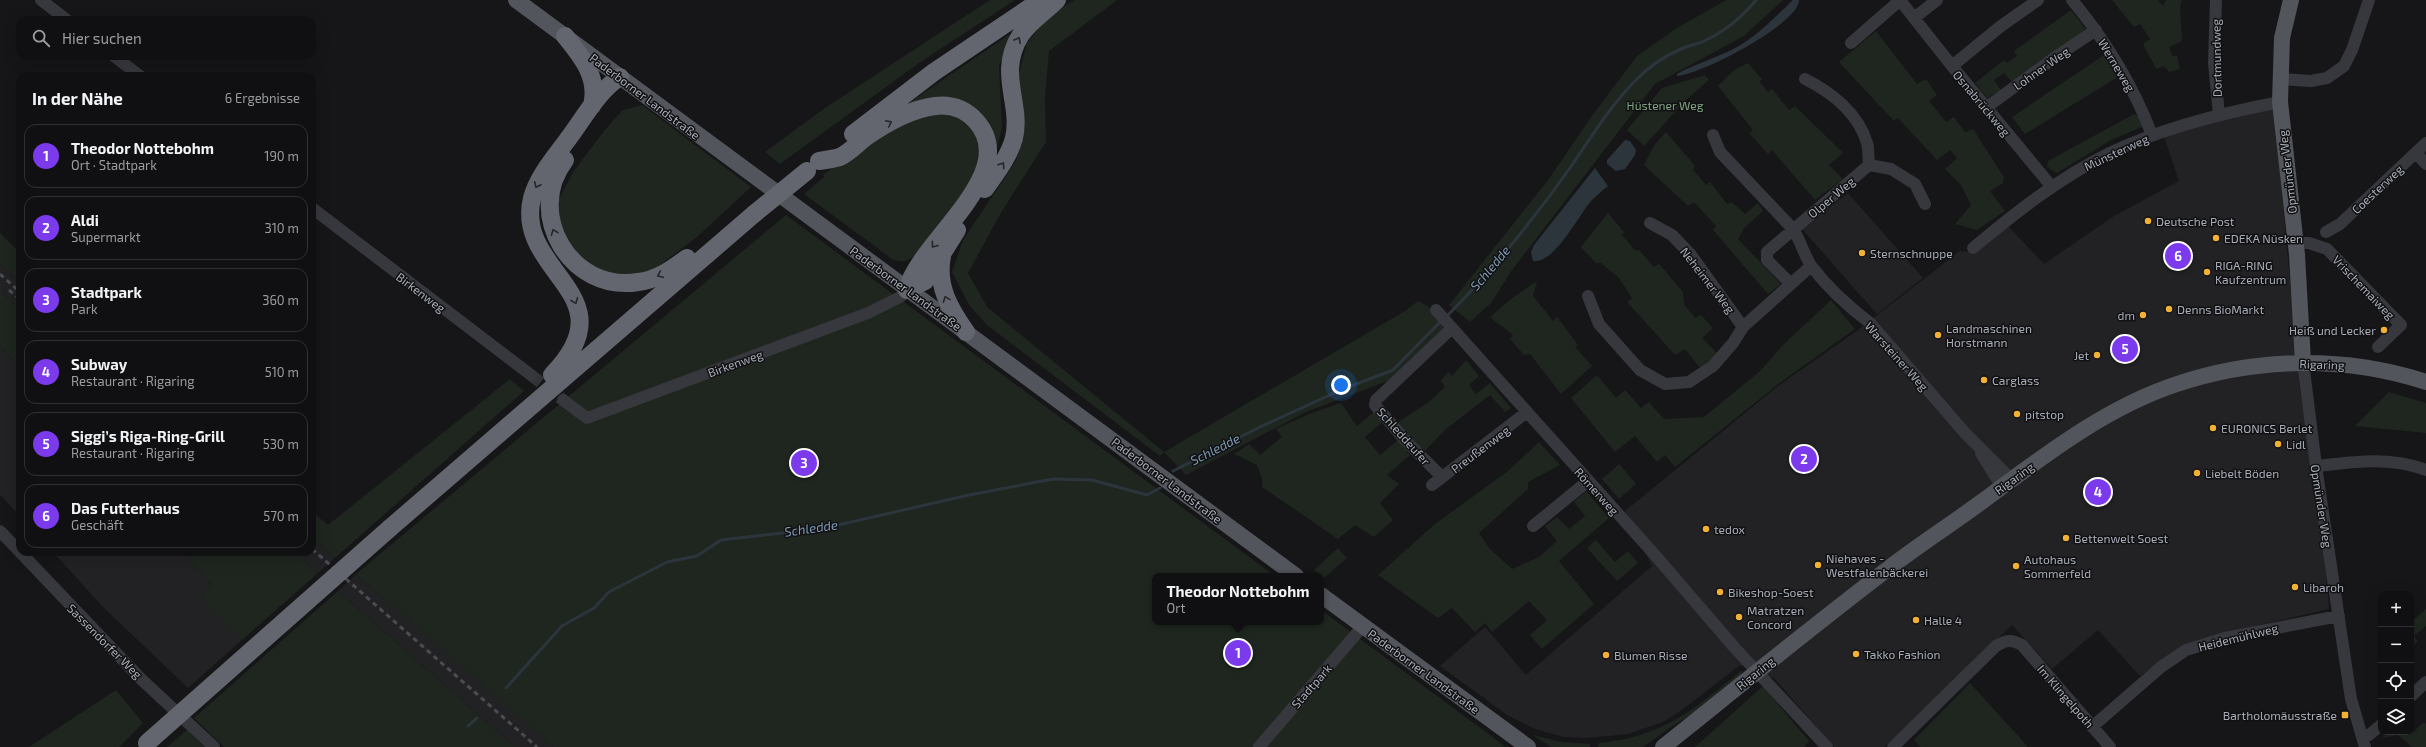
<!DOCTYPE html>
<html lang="de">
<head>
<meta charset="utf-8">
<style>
  :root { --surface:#101012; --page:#1e1e20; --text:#f1f3f6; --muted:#9c9d9f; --line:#303032; --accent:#7c3aed }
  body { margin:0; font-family:"Exo 2",sans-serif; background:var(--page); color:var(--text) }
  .controls { position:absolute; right:12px; bottom:12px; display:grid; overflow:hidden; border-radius:8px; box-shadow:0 4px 16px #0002 }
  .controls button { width:36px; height:36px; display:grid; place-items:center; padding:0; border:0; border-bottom:1px solid var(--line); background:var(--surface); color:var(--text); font:20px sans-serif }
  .you { position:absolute; left:1341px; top:385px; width:14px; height:14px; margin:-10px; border:3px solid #fff; border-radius:50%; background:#1a73e8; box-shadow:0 0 0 6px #1a73e833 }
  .badge { display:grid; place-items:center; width:26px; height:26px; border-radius:50%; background:var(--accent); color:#fff; font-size:13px; font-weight:700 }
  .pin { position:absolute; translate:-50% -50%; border:2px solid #fff; box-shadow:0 1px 4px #0006 }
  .popup { position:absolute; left:1152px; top:573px; width:172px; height:52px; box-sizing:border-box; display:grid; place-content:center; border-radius:8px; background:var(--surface); filter:drop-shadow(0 1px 3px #0005); font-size:13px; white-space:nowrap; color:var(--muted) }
  .popup b { font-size:15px; color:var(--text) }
  .popup::after { content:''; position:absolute; left:50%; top:100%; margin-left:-8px; border:8px solid transparent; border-top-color:var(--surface) }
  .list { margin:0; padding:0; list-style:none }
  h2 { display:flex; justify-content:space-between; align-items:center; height:52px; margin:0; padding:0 16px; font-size:17px }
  h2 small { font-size:13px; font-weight:400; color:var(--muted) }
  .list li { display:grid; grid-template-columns:26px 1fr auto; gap:12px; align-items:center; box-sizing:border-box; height:64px; margin:0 8px 8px; padding:0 8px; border:1px solid var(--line); border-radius:12px }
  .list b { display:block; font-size:15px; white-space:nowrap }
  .list p { margin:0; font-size:13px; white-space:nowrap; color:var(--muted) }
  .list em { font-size:13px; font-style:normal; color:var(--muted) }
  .icon { flex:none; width:22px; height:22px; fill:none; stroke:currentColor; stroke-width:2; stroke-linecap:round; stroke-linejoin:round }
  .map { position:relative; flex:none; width:2426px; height:747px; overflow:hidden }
  .search { position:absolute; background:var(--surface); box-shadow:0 4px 16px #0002; left:16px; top:16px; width:300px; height:44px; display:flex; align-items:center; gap:10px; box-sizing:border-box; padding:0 14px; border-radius:12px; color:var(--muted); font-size:15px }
  .panel { position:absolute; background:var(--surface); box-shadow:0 4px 16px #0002; left:16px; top:72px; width:300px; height:484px; border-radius:12px }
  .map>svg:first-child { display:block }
  .built { fill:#222225 }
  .green { fill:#1e261f }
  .water { fill:#2c353c }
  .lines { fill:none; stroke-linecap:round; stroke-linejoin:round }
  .stream { stroke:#2c353c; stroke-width:3 }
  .minor-tunnel { stroke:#333438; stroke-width:12; stroke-dasharray:12 6; stroke-linecap:butt }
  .minor { stroke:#37383d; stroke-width:12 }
  .major { stroke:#53555c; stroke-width:16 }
  .highway { stroke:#63666e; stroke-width:18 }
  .rail { stroke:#4a4c52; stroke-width:3; stroke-dasharray:5 4; stroke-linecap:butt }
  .highway-bridge { stroke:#63666e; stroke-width:18 }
  .oneway { stroke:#26262a }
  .poi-dot { fill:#f2b134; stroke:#111113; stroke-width:1.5 }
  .labels { text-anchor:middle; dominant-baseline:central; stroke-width:3; stroke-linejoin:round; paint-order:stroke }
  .street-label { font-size:12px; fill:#a8adb8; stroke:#111113 }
  .park-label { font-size:12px; fill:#7fa381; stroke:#111113 }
  .poi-label { font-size:12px; fill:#a8adb8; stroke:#111113; text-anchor:start }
  .water-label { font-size:13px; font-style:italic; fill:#7f9bb3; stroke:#111113 }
</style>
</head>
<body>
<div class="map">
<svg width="2426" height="747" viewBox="0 0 2426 747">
  <rect width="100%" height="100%" fill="#161618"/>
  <path class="built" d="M2274 107 2300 390 2325 561 2329 609 2226 633 2182 647 2140 676 2098 630 2052 669 2012 625 1884 747H1834L1774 678 1740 665 1682 710 1663 722 1628 734 1587 738 1564 737 1535 729 1507 715 1440 666 1485 627 1526 675 1652 566 1625 511 1778 386 1858 330 1960 251 1976 253 2008 226 2044 264 2114 216 2179 181 2163 134Z
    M1848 193 1923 278 1877 314 1802 229Z
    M0 264 20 281V309L0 291Z
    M0 346 20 368V516L0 495Z
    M312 538 335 558 318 573 295 552H312Z
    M53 552H182L212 585 200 598 242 640 188 688 102 606Z
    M356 574 486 687 553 747H515L338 591Z"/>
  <path class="green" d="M990 0H1015L919 63 780 164 765 152 825 108Z
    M1074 0H1117L1049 51 1045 98 1046 142 1002 211 968 273 987 307 1164 452 1405 311 1418 301 1428 306 1444 329 1398 377 1306 412 1186 475 1164 452 1160 456 987 325 969 305 952 272 963 240 1016 161 1023 129 1019 73 1027 43 1047 18Z
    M1726 0H1783L1744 36 1655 84 1512 270 1491 303 1470 322 1449 305 1548 180 1594 113 1637 56 1677 28Z
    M2112 0H2158L2163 6 2166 0H2182L2180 7 2182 41 2169 47 2172 56H2177L2180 69 2169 72 2164 66 2156 69 2143 44 2150 39 2140 24 2134 27Z
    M2071 10 2087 31 2012 82 2004 73 1994 80 2001 90 1987 98 1975 83 2004 60 2007 63 2017 56 2014 51Z
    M1016 30 999 65 1002 128 994 159 976 109 897 111Z
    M1876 31 1917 84 1926 79 1937 95 1929 101 1946 122 1954 117 1965 132 1973 129 2004 177 2003 183 1990 191 2005 211 1977 230 1955 224 1971 205 1961 185 1945 169 1957 158 1950 150 1937 160 1898 118 1894 121 1839 62Z
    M2104 55 2118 77 2025 134 2012 117Z
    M1748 63 1762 79 1760 82 1768 92 1772 89 1789 110 1795 106 1843 153 1829 165 1843 179 1815 200 1772 150 1768 154 1749 133 1753 130 1718 86 1734 70Z
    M1705 75 1709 80 1687 99 1644 146 1627 130 1662 88Z
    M642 105 751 187 697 237 652 271 631 275 609 274 586 264 559 229 556 205 573 172 604 131 623 110Z
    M937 110 965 116 982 139 975 179 915 256C906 262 902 263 892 259L804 194 824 177 823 175 865 143 900 124Z
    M2134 114 2140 116 2144 126 2111 140 2057 173 2047 167 2048 161Z
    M1666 132 1695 166 1693 170 1706 185 1710 182 1727 204 1732 202 1745 214 1758 203 1763 211 1744 228 1738 239 1781 284 1768 294 1713 230 1716 226 1694 202 1688 206 1644 165 1655 144Z
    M1608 213 1624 232 1622 235 1636 251 1639 250 1654 267 1659 264 1683 292 1684 304 1695 318 1701 315 1713 328 1702 338 1718 354 1701 369 1685 349 1675 355 1627 302 1632 298 1619 278 1601 263H1596L1581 247Z
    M786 215 1275 576H1155V622H1321V610L1506 747H553L356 574Z
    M0 233 20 253V281L0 264Z
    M1537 281 1533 296 1553 321 1557 317 1578 345 1575 347 1592 366 1561 394 1530 354 1524 355 1510 339 1513 335 1490 317 1511 299Z
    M0 291 20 309V368L0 346Z
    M1831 300 1855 329 1781 382 1675 467 1665 455 1657 462 1635 436 1615 452 1571 398 1597 375 1616 398 1625 390 1641 408 1649 402 1664 419 1704 417 1760 371 1784 344Z
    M1466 360 1479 376 1469 385 1476 394 1490 383 1511 408 1505 412 1490 395 1446 429 1422 454 1394 425 1430 401 1445 387 1441 381 1448 372 1452 376Z
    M510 379 524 391 335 558 312 538V512L328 525Z
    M2389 392 2426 403V433L2355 426Z
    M1341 403 1357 426 1375 411 1383 422 1365 437 1380 455 1398 440 1410 455 1387 475 1399 484 1380 503 1393 520 1374 537 1355 525 1338 539 1262 487V479L1257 465 1234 454 1249 444 1260 455 1282 437 1276 429 1309 414Z
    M1539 442 1560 465 1528 482V489L1479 533 1489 548 1512 569 1539 557 1557 541 1545 526 1557 517 1569 529 1585 516 1574 502 1586 491 1609 518 1559 561 1594 604 1542 649 1530 635 1547 620 1529 601 1492 632 1485 623 1475 632 1452 608 1438 618 1378 575 1435 524 1508 471Z
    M1619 464 1636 484 1619 499 1602 479Z
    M1596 540 1615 562 1628 551 1638 563 1617 581 1587 548Z
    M1338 548 1347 558 1324 578 1314 570Z
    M182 552H295L318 573 242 640 199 597 212 585Z
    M338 591 515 747H224L194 718Z
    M2426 609V626L2414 636 2418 641 2411 647V622Z
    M1742 670V676L1699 710 1671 727 1643 747H1598L1599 743C1662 737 1695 709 1742 670Z
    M1970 683 2028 747H1921L1914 740Z
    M1763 686 1809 741 1804 747H1695Z
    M116 690 143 723 119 747H29Z
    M2424 722 2426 724V747H2412L2398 735 2382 738 2389 732 2412 733Z
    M187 730 204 747H167Z
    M1533 735 1562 742 1590 744V747H1551Z"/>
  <path class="water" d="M1793 0H1799C1799 24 1700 75 1677 76V74C1697 63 1719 57 1739 46 1759 34 1776 16 1793 0Z
    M1625 140 1630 141 1636 150 1635 155 1625 169 1616 171 1607 164V160Z
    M1595 168 1608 186C1602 191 1597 195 1592 200 1579 214 1555 264 1533 261L1531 252 1534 245Z"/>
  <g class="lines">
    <path class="stream" d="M1446 317C1489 274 1535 218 1570 168 1590 139 1608 109 1633 83 1647 68 1662 57 1681 49 1688 45 1697 45 1704 41 1724 32 1742 17 1756 0
      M1173 471 1260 427 1343 389 1393 370 1442 320
      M506 688 562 626 594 608 609 592 667 562 697 556 721 540 825 528 969 495 1053 479 1092 480 1147 495 1160 488
      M468 726 477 718"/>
    <path class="minor-tunnel" d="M531 375 563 400"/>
    <path class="minor" d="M41 0 67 20
      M2072 0C2106 41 2133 85 2152 135
      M2216 0 2214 63 2219 115
      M1914 18 1952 66 2052 187
      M1851 43 1898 2 1903 4 1914 18 1937 0
      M114 56 140 76
      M1952 66 2001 26 2038 0
      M1805 79C1831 92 1858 113 1867 143 1869 149 1868 158 1869 165
      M2280 79 2311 81 2327 78 2344 66 2352 50 2369 0
      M1987 107 2054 58 2096 30
      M1713 135 1720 152 1793 229C1801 241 1804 256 1812 267 1828 288 1849 307 1870 323L1965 433 2012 480
      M2416 153 2426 164
      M312 208 531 375
      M1650 223 1672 235 1691 255 1743 327
      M2326 232 2340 224 2426 143
      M2295 243H2309L2327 249 2401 325 2378 347
      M1973 248C2015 213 2059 178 2108 154 2161 128 2222 113 2280 102
      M1791 284 1767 260V252L1869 165 1891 169 1915 184 1925 204
      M1588 296 1599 324 1640 370 1665 384 1689 382 1713 366 1733 343 1743 327 1811 266
      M1436 310 1655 555 1734 647 1827 747
      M2303 362 2316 466 2351 699 2365 747
      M563 400 587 418 868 313 900 297 907 290
      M1981 453 2002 487
      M2316 466C2354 462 2389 456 2426 470
      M1442 477 1406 441 1375 405 1376 400 1451 329
      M1432 485 1527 412
      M1533 526 1588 481
      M0 531 141 679 214 747
      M2411 696 2426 682
      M2092 727 2161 667 2186 650 2225 638 2339 616
      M2362 736 2369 735 2381 725
      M1259 747 1363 626
      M1893 747 1996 646C2006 640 2011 639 2022 645L2110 747"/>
    <path class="major" d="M516 0 1296 576
      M2291 0 2282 38 2280 102 2297 255 2303 362
      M1321 595 1528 747
      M1663 747C1738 687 1813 626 1889 568 1919 545 1950 525 1980 503 2041 458 2104 408 2177 384 2257 357 2346 356 2426 382"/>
    <path class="highway" d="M565 36C582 57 599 77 592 106
      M853 134 934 72 1041 0
      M565 160C524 214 571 293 638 282 657 280 672 269 687 258
      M819 161C826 160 833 159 840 157 850 152 858 143 866 137 886 123 912 109 935 106 951 104 965 109 976 121 1023 173 918 242 907 290
      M985 189C996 173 1009 157 1014 138 1022 103 997 74 1020 36 1030 21 1045 12 1057 0
      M942 256C936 286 950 309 966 332
      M907 290 925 281 957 230
      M552 375C631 294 514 273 532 198 538 176 555 157 568 139 584 118 598 91 620 77
      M390 528 754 214"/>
    <path class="rail" d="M0 274 20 292
      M9 290 20 299
      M312 549 537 747"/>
    <path class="highway-bridge" d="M754 214 807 171
      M147 743 390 528"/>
  </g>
  <defs><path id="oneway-chevron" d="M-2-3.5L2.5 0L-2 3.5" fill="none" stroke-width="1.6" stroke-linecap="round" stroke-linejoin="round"/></defs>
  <g class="oneway">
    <use href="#oneway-chevron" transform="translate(1018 40) rotate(-61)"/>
    <use href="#oneway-chevron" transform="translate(889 123) rotate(-26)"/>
    <use href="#oneway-chevron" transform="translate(1002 165) rotate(-57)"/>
    <use href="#oneway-chevron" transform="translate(537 185) rotate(115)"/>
    <use href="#oneway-chevron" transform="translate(554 232) rotate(-111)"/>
    <use href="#oneway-chevron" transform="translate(934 245) rotate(127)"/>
    <use href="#oneway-chevron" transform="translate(660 275) rotate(155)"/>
    <use href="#oneway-chevron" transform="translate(946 299) rotate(-111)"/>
    <use href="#oneway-chevron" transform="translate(575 301) rotate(68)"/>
  </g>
  <g class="poi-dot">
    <circle cx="2148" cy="221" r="4"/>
    <circle cx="2216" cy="238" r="4"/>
    <circle cx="1862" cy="253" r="4"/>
    <circle cx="2207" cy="272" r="4"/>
    <circle cx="2169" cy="309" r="4"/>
    <circle cx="2143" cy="315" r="4"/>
    <circle cx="2384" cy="330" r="4"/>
    <circle cx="1938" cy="335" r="4"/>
    <circle cx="2097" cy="355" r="4"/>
    <circle cx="1984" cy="380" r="4"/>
    <circle cx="2017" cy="414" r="4"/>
    <circle cx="2213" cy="428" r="4"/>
    <circle cx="2278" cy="444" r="4"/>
    <circle cx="2197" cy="473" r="4"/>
    <circle cx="1706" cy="529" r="4"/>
    <circle cx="2066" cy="538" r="4"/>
    <circle cx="1818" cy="565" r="4"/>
    <circle cx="2016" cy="566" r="4"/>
    <circle cx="2295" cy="587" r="4"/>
    <circle cx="1720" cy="592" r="4"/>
    <circle cx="1739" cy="617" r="4"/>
    <circle cx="1916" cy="620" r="4"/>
    <circle cx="1856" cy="654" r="4"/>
    <circle cx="1606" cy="655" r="4"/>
    <rect x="2341" y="711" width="8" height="8" rx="2"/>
  </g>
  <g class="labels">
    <g class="street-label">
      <text transform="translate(2216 58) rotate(-91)">Dortmundweg</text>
      <text transform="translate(2117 65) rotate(59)">Werneweg</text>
      <text transform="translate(2041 68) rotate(-35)">Lohner Weg</text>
      <text transform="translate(645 96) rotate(37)">Paderborner Landstraße</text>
      <text transform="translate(1982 103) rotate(50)">Osnabrückweg</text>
      <text transform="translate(2116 152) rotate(-25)">Münsterweg</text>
      <text transform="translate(2287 172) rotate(-97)">Opmünder Weg</text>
      <text transform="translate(2377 189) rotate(-43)">Coesterweg</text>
      <text transform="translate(1831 197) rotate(-40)">Olper Weg</text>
      <text transform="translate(1708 280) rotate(52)">Neheimer Weg</text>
      <text transform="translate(2364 287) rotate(46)">Vrischemaiweg</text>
      <text transform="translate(906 288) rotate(36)">Paderborner Landstraße</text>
      <text transform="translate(421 292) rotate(37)">Birkenweg</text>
      <text transform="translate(1897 356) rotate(48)">Warsteiner Weg</text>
      <text transform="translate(735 363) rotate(-20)">Birkenweg</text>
      <text transform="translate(2322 364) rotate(2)">Rigaring</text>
      <text transform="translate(1404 436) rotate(48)">Schleddeufer</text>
      <text transform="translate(1480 449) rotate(-37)">Preußenweg</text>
      <text transform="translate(2014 478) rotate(-36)">Rigaring</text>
      <text transform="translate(1167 480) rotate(37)">Paderborner Landstraße</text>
      <text transform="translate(1597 491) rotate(48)">Römerweg</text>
      <text transform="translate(2322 506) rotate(81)">Opmünder Weg</text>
      <text transform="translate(2238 637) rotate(-14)">Heidemühlweg</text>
      <text transform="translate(105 641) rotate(45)">Sassendorfer Weg</text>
      <text transform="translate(1424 671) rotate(36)">Paderborner Landstraße</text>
      <text transform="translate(1755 673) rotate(-39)">Rigaring</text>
      <text transform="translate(1311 686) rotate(-49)">Stadtpark</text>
      <text transform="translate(2066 696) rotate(49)">Im Klingelpoth</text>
    </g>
    <g class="park-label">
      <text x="1665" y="105">Hüstener Weg</text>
    </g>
    <g class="poi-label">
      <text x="2156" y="221">Deutsche Post</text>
      <text x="2224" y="238">EDEKA Nüsken</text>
      <text x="1870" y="253">Sternschnuppe</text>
      <text x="2215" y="265">RIGA-RING<tspan x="2215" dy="14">Kaufzentrum</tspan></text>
      <text x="2177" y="309">Denns BioMarkt</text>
      <text x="2135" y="315" text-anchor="end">dm</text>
      <text x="1946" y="328">Landmaschinen<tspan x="1946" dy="14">Horstmann</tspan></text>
      <text x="2376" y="330" text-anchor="end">Heiß und Lecker</text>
      <text x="2089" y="355" text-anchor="end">Jet</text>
      <text x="1992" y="380">Carglass</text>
      <text x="2025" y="414">pitstop</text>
      <text x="2221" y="428">EURONICS Berlet</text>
      <text x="2286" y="444">Lidl</text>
      <text x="2205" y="473">Liebelt Böden</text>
      <text x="1714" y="529">tedox</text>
      <text x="2074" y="538">Bettenwelt Soest</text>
      <text x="1826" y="558">Niehaves -<tspan x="1826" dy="14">Westfalenbäckerei</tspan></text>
      <text x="2024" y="559">Autohaus<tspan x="2024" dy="14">Sommerfeld</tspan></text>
      <text x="2303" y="587">Libaroh</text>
      <text x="1728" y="592">Bikeshop-Soest</text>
      <text x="1747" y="610">Matratzen<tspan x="1747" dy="14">Concord</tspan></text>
      <text x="1924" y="620">Halle 4</text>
      <text x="1864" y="654">Takko Fashion</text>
      <text x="1614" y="655">Blumen Risse</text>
      <text x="2337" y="715" text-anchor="end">Bartholomäusstraße</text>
    </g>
    <g class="water-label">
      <text transform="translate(1490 268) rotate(-50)">Schledde</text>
      <text transform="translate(1215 449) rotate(-27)">Schledde</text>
      <text transform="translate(811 528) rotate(-8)">Schledde</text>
    </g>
  </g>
</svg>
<div class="controls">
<button>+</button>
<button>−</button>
<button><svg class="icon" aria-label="locate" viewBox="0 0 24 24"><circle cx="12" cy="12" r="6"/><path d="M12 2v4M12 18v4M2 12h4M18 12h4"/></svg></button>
<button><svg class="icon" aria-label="layers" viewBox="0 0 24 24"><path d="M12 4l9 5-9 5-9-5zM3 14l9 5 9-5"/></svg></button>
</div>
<div class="you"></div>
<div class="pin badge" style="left:1238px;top:653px">1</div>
<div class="popup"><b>Theodor Nottebohm</b>Ort</div>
<div class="pin badge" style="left:1804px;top:459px">2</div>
<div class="pin badge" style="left:804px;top:463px">3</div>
<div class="pin badge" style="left:2098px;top:492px">4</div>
<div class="pin badge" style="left:2125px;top:349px">5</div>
<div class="pin badge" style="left:2178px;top:256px">6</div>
<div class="search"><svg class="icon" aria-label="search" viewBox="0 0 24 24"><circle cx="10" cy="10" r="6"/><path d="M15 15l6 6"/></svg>Hier suchen</div>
<section class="panel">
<h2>In der Nähe<small>6 Ergebnisse</small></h2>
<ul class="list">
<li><span class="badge">1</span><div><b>Theodor Nottebohm</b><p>Ort · Stadtpark</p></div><em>190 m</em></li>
<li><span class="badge">2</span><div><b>Aldi</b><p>Supermarkt</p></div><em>310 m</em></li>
<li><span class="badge">3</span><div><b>Stadtpark</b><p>Park</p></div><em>360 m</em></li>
<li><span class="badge">4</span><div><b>Subway</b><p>Restaurant · Rigaring</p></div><em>510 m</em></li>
<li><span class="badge">5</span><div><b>Siggi’s Riga-Ring-Grill</b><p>Restaurant · Rigaring</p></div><em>530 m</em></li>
<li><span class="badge">6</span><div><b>Das Futterhaus</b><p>Geschäft</p></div><em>570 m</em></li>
</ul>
</section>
</div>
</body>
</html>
